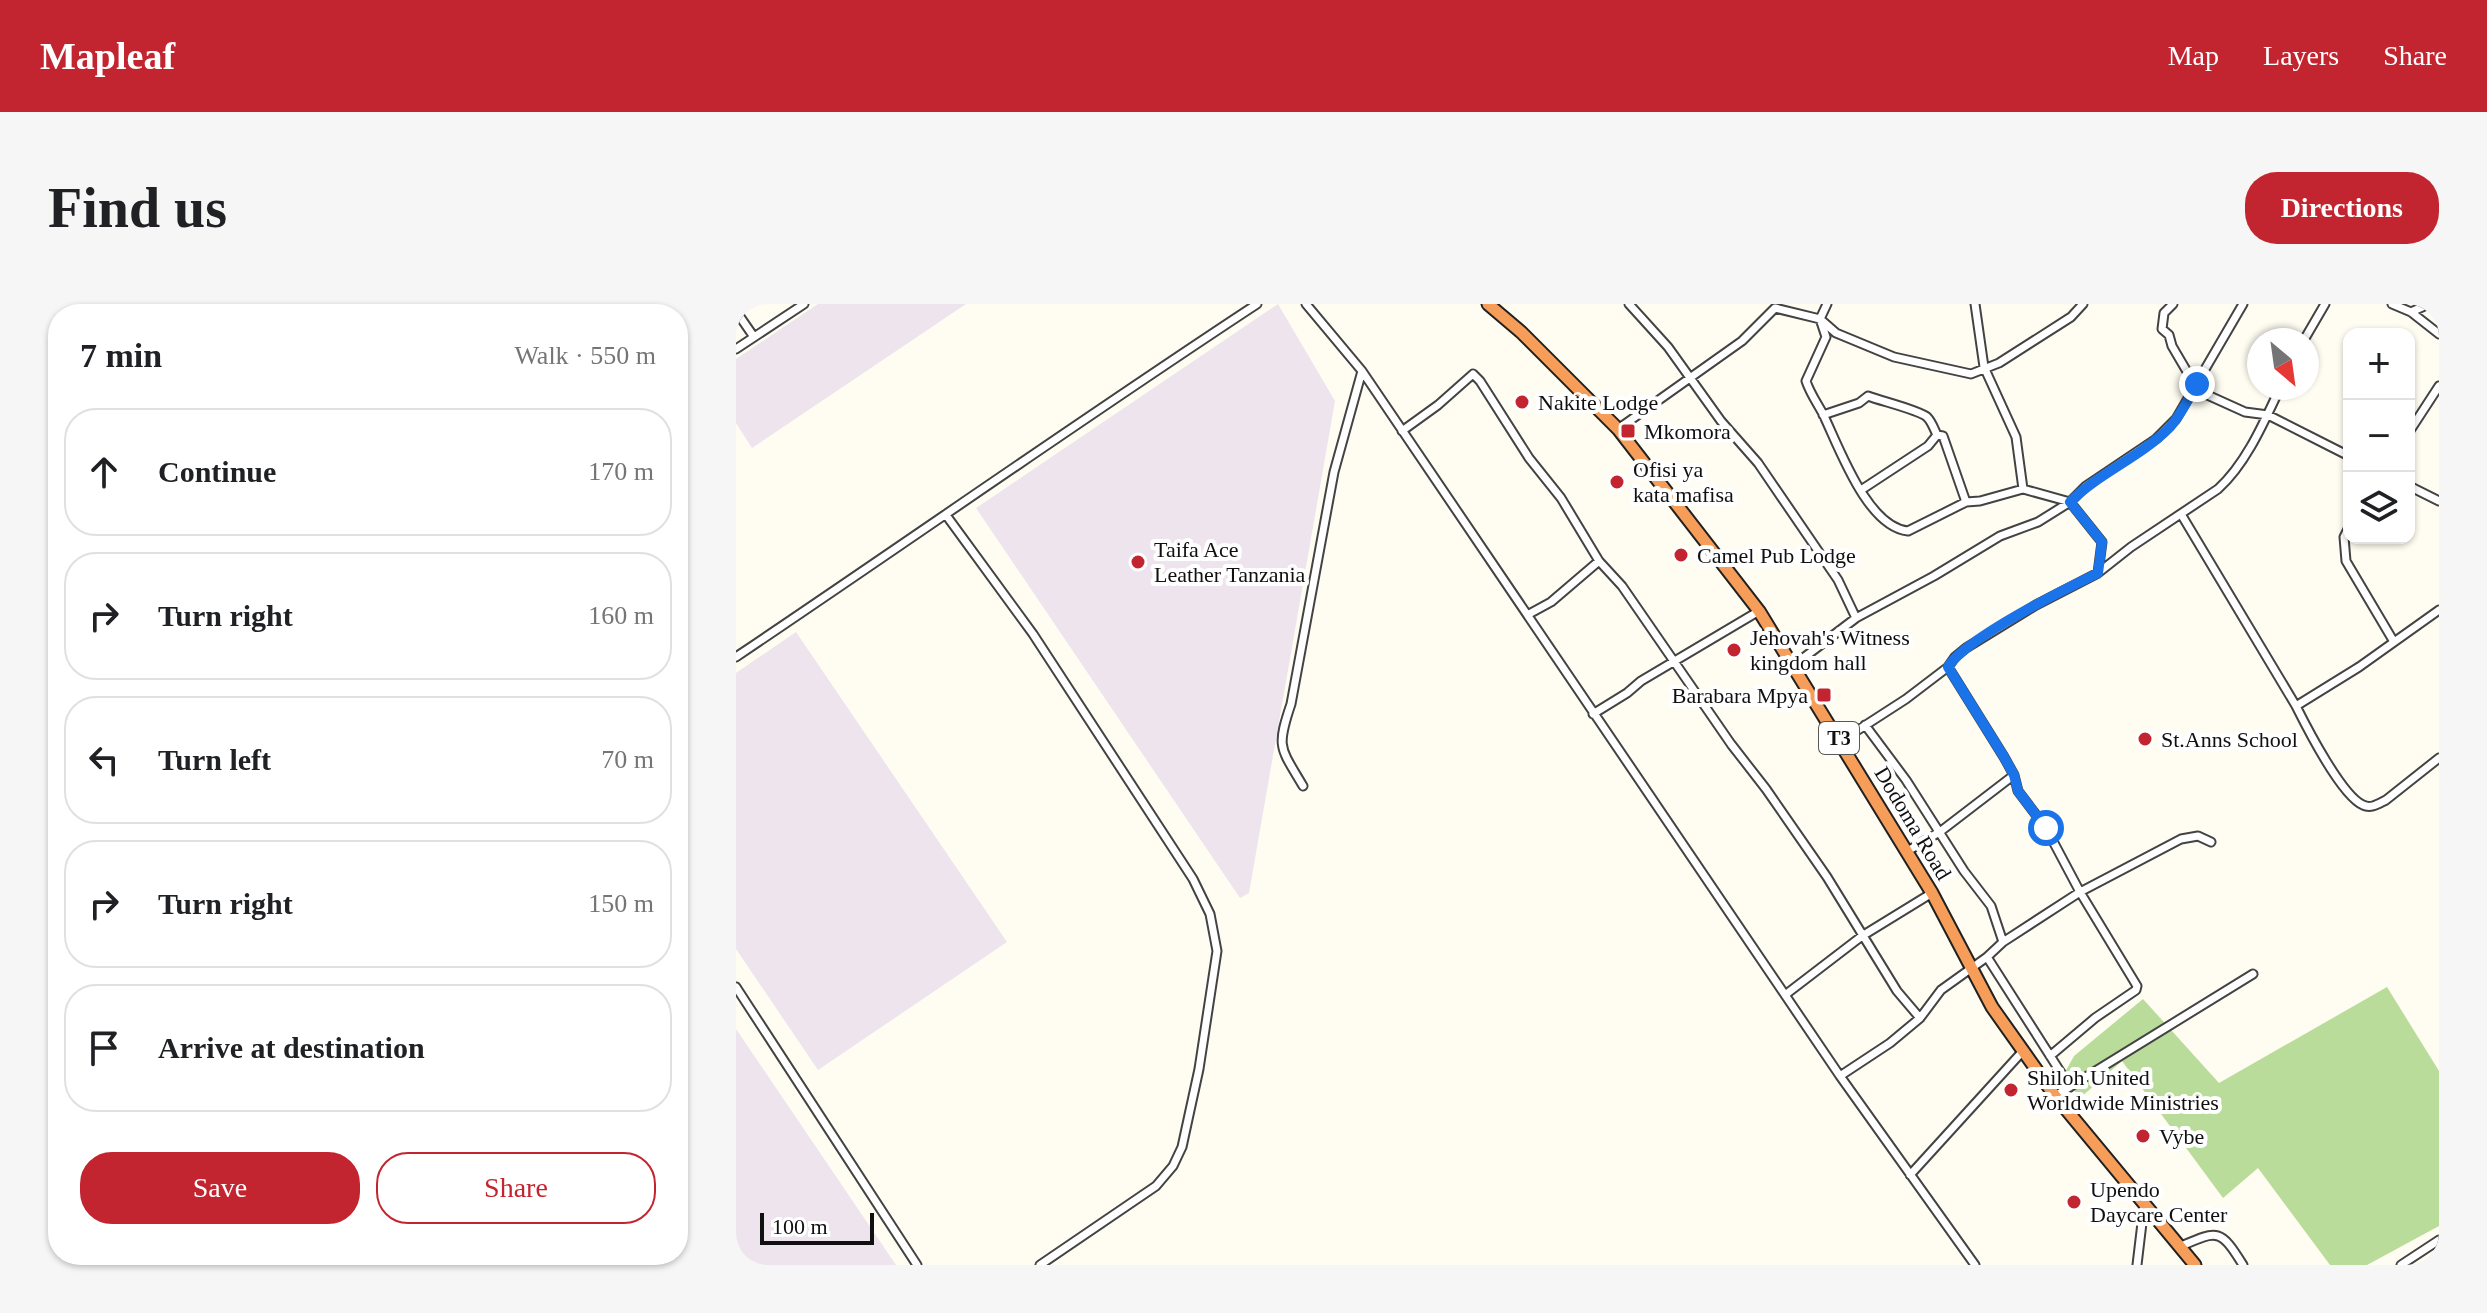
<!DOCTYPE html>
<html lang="en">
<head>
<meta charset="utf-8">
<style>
  :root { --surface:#fff; --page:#f6f6f6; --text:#202124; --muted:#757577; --line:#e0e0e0; --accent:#c32530 }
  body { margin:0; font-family:"Times New Roman",serif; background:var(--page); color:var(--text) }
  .controls { position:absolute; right:24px; top:24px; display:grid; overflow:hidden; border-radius:16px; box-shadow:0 2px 6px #0004 }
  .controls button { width:72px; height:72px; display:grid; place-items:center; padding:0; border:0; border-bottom:2px solid var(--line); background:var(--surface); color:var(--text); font:40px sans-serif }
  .compass { position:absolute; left:1511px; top:24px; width:72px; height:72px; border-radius:50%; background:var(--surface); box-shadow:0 2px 6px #0004; rotate:151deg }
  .scale { position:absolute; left:24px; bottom:20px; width:114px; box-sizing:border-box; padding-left:8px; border:4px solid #101010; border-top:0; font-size:22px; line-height:28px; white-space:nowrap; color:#101010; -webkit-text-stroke:6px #fff; paint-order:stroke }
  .stop { position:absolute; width:24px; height:24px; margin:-18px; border:6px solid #1a73e8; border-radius:50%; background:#fff }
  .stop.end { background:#1a73e8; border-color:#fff; box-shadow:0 2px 8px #0008 }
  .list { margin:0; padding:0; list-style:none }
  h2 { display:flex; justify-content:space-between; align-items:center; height:104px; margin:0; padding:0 32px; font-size:34px }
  h2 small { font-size:26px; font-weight:400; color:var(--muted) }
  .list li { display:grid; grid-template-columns:52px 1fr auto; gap:24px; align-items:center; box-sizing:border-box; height:128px; margin:0 16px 16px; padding:0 16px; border:2px solid var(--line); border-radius:32px }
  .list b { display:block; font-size:30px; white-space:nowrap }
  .list em { font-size:26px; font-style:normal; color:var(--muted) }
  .actions { display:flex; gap:16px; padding:24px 32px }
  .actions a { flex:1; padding:18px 0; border:2px solid var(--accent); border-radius:32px; text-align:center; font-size:28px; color:var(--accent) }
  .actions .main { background:var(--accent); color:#fff }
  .icon { flex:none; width:44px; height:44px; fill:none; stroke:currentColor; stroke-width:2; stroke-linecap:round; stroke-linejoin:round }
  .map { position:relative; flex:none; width:1703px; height:961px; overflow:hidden; border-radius:32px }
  header { display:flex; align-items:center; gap:48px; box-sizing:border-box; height:112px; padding:0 40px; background:var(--accent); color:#fff }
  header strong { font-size:38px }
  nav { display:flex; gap:44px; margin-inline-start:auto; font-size:28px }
  .intro { display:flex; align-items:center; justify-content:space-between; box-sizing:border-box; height:192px; padding:0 48px }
  h1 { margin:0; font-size:56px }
  .button { padding:20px 36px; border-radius:32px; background:var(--accent); color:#fff; font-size:28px; font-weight:700 }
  main { display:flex; gap:48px; padding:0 48px }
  aside { flex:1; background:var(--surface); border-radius:32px; box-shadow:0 2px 6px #0004 }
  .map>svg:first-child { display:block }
  .industrial { fill:#ede4ee }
  .forest { fill:#b9dc9a }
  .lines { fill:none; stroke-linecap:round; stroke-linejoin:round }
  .minor-casing { stroke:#434343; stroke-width:11 }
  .highway-casing { stroke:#212121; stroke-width:15 }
  .minor { stroke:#fff; stroke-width:7 }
  .highway { stroke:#f69d5a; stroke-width:11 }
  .route { stroke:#1a73e8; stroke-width:10 }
  .poi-dot { fill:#c32530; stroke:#fff; stroke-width:3 }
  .labels { text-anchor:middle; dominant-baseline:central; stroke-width:8; stroke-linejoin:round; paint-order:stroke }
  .shield { fill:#fff; stroke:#585858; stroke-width:2 }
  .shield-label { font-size:20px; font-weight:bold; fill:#101010 }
  .poi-label { font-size:22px; fill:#101010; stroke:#fff; text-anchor:start }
  .street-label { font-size:22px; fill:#101010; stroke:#fff }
</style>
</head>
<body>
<header>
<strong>Mapleaf</strong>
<nav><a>Map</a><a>Layers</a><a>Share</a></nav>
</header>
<div class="intro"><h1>Find us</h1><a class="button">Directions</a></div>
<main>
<aside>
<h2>7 min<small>Walk · 550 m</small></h2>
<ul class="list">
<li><svg class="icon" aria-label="ahead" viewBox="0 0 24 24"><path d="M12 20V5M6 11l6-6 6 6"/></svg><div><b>Continue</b></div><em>170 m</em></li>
<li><svg class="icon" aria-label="right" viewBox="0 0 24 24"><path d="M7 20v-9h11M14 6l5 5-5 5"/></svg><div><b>Turn right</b></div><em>160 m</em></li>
<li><svg class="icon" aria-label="left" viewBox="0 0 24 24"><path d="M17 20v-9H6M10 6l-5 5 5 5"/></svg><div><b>Turn left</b></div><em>70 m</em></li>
<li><svg class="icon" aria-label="right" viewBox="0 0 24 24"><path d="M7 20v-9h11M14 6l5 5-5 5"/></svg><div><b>Turn right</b></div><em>150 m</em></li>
<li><svg class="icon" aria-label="arrive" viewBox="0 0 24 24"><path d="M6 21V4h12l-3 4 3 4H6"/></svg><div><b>Arrive at destination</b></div></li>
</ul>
<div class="actions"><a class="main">Save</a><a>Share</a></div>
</aside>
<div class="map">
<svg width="1703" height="961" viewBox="0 0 1703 961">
  <rect width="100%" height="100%" fill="#fffcf2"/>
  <path class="industrial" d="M82 0H230L16 144 0 119V55Z
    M542 0 599 97 513 589 504 594 240 204Z
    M60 328 271 638 82 766 0 645V369Z
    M0 725 160 961H0Z"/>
  <path class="forest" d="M1651 683 1703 767V922L1631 961H1594L1522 864 1487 894 1386 757 1344 794 1327 772 1338 752 1407 695 1483 779Z"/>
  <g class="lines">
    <defs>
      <path id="minor" d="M570 0 626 67 1104 772 1239 961
        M893 0 932 43 985 117 1022 159 1102 276 1120 314
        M1091 0 1084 15 1090 33 1070 77C1074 89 1081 99 1087 110 1103 143 1131 223 1172 227L1230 198 1244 197 1287 185
        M1239 0 1248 63 1280 133 1287 185 1334 198 1366 238 1362 269
        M1437 0 1428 9 1426 25 1433 31 1436 42 1460 83 1467 89 1509 108 1532 111 1613 152
        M1656 0 1675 8 1703 30
        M0 7 18 33
        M1675 8 1693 0
        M1568 36 1589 0
        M0 45 68 0
        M1087 111 1123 99 1132 92C1145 97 1183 106 1191 113 1196 118 1198 125 1201 131L1207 132 1230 198
        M882 125 1006 37 1039 4 1084 15 1100 29 1158 53 1235 70 1263 59 1335 13 1347 0
        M666 127 702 101 737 70 744 77 793 154 825 194 863 257 886 282 995 440 1030 485 1091 573 1161 687 1184 714
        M1673 128 1703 82
        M1673 182 1703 197
        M1125 186 1192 142 1201 131
        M1445 210 1560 402 1623 363 1703 306
        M210 211 297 330 457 575 474 610 481 647 463 765 446 843 437 862 420 882 304 961
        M1613 223 1608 233 1610 257 1658 338
        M793 310 815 298 863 257
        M0 353C174 236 346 115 521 0
        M1058 361 1120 314 1198 272 1264 232 1302 218 1334 198 1350 182 1420 135 1440 115 1507 0
        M1212 363 1268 453 1278 471 1282 487 1310 524 1344 588 1401 682 1400 686 1359 714 1314 752
        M1560 402C1571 424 1606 492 1627 501 1635 505 1642 500 1650 496L1703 454
        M857 410 891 389 905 377 1023 307
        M1129 421 1170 476 1228 567 1255 602 1267 638
        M1105 437 1170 395 1212 363 1219 353 1230 344 1300 301 1362 269 1395 243 1482 185C1510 160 1528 118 1544 84
        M567 482C544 443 540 444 555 400L598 168 626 67
        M1170 548 1205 527 1278 471
        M1251 653 1334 783
        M0 683 181 961
        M1049 691 1126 632 1196 589
        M1104 772 1154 739 1184 714 1205 686 1251 653 1267 638 1344 588 1445 535 1462 532 1475 538
        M1319 792 1517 670
        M1174 871 1286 748
        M1443 943C1482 926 1484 924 1507 961
        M1401 961 1408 902
        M1665 961 1703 936"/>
      <path id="highway" d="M752 0 785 28 882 125 1023 307 1196 589 1256 703 1319 792 1459 961"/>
    </defs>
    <use href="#minor" class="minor-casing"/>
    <use href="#highway" class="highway-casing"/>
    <use href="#minor" class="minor"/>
    <use href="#highway" class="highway"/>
  </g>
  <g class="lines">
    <path class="route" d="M1310 524 1282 487 1278 471 1268 453 1212 363C1231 333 1327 286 1362 269L1366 238 1334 198C1364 168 1405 153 1434 123 1445 111 1453 94 1461 80"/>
  </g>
  <g class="poi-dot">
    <circle cx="786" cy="98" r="8"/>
    <rect x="884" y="119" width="16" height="16" rx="4"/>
    <circle cx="881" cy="178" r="8"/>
    <circle cx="945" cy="251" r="8"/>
    <circle cx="402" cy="258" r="8"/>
    <circle cx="998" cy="346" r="8"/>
    <rect x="1080" y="383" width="16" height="16" rx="4"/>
    <circle cx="1409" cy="435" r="8"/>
    <circle cx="1275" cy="786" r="8"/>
    <circle cx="1407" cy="832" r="8"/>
    <circle cx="1338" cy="898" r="8"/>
  </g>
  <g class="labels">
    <rect class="shield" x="1083" y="418" width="40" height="32" rx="6"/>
    <g class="shield-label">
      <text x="1103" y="434">T3</text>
    </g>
    <g class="poi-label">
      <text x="802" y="98">Nakite Lodge</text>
      <text x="908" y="127">Mkomora</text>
      <text x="897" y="165">Ofisi ya<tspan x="897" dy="25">kata mafisa</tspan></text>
      <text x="418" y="245">Taifa Ace<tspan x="418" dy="25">Leather Tanzania</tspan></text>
      <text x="961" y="251">Camel Pub Lodge</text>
      <text x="1014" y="333">Jehovah's Witness<tspan x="1014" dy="25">kingdom hall</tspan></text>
      <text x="1072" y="391" text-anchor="end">Barabara Mpya</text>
      <text x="1425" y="435">St.Anns School</text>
      <text x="1291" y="773">Shiloh United<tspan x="1291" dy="25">Worldwide Ministries</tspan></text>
      <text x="1423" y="832">Vybe</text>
      <text x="1354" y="885">Upendo<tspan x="1354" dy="25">Daycare Center</tspan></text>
    </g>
    <g class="street-label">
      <text transform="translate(1177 519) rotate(59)">Dodoma Road</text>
    </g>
  </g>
</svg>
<div class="controls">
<button>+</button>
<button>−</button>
<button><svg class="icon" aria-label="layers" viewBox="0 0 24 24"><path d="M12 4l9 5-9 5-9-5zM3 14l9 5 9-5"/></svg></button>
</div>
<svg class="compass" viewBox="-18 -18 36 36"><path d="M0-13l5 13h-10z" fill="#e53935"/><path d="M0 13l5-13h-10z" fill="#757577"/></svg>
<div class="scale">100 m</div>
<div class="stop" style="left:1310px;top:524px"></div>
<div class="stop end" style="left:1461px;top:80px"></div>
</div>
</main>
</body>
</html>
